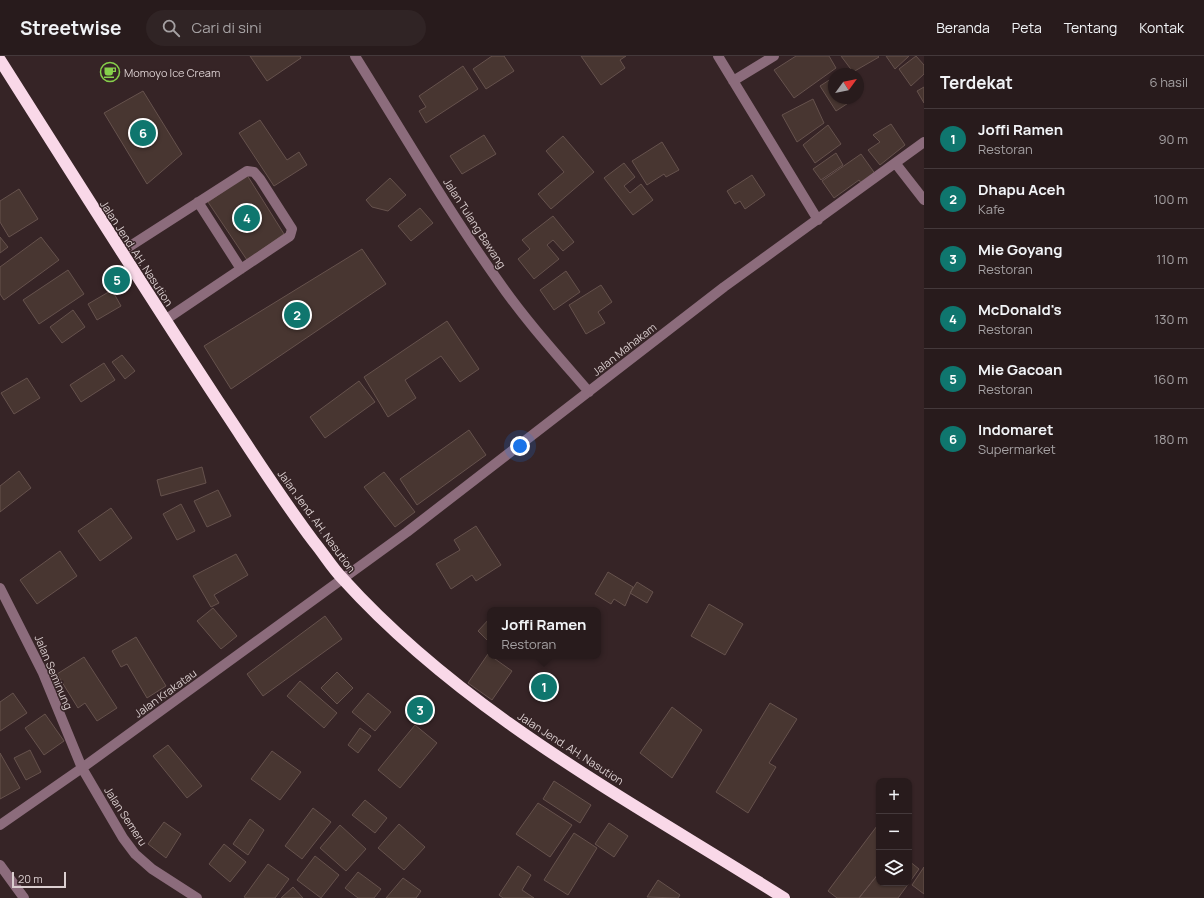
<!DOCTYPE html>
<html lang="id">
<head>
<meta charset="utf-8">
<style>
  :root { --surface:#281b1c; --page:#302425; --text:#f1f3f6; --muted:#a5a1a3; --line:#44393b; --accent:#0f766e }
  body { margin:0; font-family:Manrope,sans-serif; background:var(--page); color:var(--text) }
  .controls { position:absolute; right:12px; bottom:12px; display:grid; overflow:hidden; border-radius:8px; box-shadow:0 1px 3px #0004 }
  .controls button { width:36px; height:36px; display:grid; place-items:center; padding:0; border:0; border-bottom:1px solid var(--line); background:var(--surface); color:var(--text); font:20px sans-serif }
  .compass { position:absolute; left:828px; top:12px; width:36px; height:36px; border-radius:50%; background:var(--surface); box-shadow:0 1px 3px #0004; rotate:57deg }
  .scale { position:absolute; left:12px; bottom:10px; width:54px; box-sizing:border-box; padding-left:4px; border:2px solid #dbcfd0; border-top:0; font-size:11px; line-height:14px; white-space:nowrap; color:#dbcfd0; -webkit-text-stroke:3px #362426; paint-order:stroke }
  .you { position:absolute; left:520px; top:390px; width:14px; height:14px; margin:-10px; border:3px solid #fff; border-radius:50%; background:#1a73e8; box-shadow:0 0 0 6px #1a73e833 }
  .badge { display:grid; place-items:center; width:26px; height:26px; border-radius:50%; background:var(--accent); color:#fff; font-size:13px; font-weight:700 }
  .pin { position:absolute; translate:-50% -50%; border:2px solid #fff; box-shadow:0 1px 4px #0006 }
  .popup { position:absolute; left:487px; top:551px; width:114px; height:52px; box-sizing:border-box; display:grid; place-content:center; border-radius:8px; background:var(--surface); filter:drop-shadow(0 1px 3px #0005); font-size:13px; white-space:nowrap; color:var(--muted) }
  .popup b { font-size:15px; color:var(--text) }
  .popup::after { content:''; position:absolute; left:50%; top:100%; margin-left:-8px; border:8px solid transparent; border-top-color:var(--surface) }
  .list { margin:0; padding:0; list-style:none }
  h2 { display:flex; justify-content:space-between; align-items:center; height:52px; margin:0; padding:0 16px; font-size:17px }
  h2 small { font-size:13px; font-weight:400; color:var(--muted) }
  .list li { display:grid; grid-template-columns:26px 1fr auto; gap:12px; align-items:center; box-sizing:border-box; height:60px; padding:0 16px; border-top:1px solid var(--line) }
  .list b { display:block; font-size:15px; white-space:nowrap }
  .list p { margin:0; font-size:13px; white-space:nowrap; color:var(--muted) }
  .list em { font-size:13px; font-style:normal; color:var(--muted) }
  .icon { flex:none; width:22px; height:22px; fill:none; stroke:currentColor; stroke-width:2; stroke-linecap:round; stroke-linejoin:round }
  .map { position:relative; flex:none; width:924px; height:842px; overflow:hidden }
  header { display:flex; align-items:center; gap:24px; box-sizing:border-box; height:56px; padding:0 20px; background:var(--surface); border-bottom:1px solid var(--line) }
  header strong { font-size:19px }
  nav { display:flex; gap:22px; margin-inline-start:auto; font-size:14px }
  .search { width:280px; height:36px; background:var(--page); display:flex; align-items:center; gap:10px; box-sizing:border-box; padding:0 14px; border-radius:22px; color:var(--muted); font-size:15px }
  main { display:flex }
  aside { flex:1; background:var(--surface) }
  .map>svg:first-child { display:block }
  .building { fill:#483631; stroke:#66524d }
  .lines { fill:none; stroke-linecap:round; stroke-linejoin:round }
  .minor { stroke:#8c6c7c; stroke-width:10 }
  .highway { stroke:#f9d8e8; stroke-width:12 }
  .labels { text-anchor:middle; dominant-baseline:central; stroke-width:3; stroke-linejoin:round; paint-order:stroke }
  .poi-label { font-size:11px; fill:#dbcfd0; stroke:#362426; text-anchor:start }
  .street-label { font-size:11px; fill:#dbcfd0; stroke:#362426 }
</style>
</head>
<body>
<header>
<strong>Streetwise</strong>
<div class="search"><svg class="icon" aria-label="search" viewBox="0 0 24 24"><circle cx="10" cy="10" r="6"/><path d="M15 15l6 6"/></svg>Cari di sini</div>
<nav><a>Beranda</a><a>Peta</a><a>Tentang</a><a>Kontak</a></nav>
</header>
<main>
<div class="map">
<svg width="924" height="842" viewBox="0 0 924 842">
  <rect width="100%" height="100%" fill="#362426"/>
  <path class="building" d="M250 0H300L301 2 267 25Z
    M492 0H504L514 15 486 33 473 13Z
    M581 0H626L620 4 625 12 601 29Z
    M796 0H829L836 12 794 42 774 14Z
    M841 0H878L879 1 853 16Z
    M886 0H909L895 13Z
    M916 0 924 9V18L911 30 899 13Z
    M463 10 478 33 426 67 419 55 426 51 419 40Z
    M834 21V42H856L836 55 820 30Z
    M924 31V47L917 35Z
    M143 35 182 98 147 128 104 57Z
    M813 43 824 67 797 86 782 59Z
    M260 64 287 104 299 96 307 109 274 130 239 77Z
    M891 68 905 89 880 109 868 94 880 86 873 79Z
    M828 69 841 88 815 107 803 89Z
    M484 79 496 98 462 118 450 100Z
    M563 80 594 116 551 153 538 138 564 116 546 95Z
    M662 86 679 114 666 121 664 118 647 129 632 105Z
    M836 97 843 109 821 124 813 113Z
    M861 98 876 119 862 128 859 124 834 142 822 125Z
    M624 107 635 121 624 130 630 137 641 128 653 144 633 159 604 122Z
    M247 119 284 178 247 204 208 146Z
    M752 119 765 139 745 153 740 145 735 148 727 135Z
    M390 122 406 139 388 155 372 151 366 144Z
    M19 133 38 163 9 181 0 166V145Z
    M420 152 433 167 411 185 398 170Z
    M553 160 574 186 563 195 553 184 547 189 559 203 534 223 518 203 530 193 522 184Z
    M0 181 8 191 0 197Z
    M41 181 59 204 4 244 0 238V211Z
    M362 193 386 228 231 333 204 290Z
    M68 214 84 238 39 268 23 244Z
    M566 215 580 236 554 254 540 234Z
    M601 229 612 246 598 256 605 267 586 278 569 249Z
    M112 234 121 250 97 264 88 248Z
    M73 254 85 271 62 287 50 271Z
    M447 265 479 313 460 326 441 300 405 324 416 342 388 361 364 321Z
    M122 299 135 315 125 323 112 306Z
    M104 307 115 324 81 346 70 329Z
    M27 322 40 342 14 358 1 337Z
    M359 325 375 346 325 382 310 361Z
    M469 374 486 399 417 449 400 423Z
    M202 411 206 427 161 440 157 424Z
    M19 415 31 432 0 456V430Z
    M384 416 415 456 395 471 364 431Z
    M218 434 231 460 207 471 194 445Z
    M181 448 195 475 177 484 163 458Z
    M111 452 132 482 100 505 78 475Z
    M476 470 501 509 476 525 472 519 451 533 436 508 460 494 454 484Z
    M60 495 77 520 37 548 20 524Z
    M236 498 248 519 214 539 219 547 211 551 193 520Z
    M608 516 633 531 625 550 614 543 611 548 595 538Z
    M637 526 653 536 647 547 630 537Z
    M709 548 743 568 725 599 691 580Z
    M213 552 237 580 221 593 197 565Z
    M325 560 342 583 263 640 247 618Z
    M490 562V587L478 575Z
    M136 581 166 630 147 642 127 608 121 611 112 595Z
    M488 598 512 615 492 644 468 627Z
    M84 601 117 652 97 665 85 647 78 652 57 618Z
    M337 616 353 632 337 648 321 632Z
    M300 625 337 657 324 672 287 640Z
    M13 637 27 657 0 675V646Z
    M368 637 391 656 375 675 352 656Z
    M770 647 797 663 769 707 776 711 748 757 716 736Z
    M672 651 702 674 672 722 640 697Z
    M45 658 64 685 44 699 25 672Z
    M415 669 437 687 400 732 378 714Z
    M360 672 371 680 358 697 348 689Z
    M168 689 202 730 187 742 153 700Z
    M30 694 41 716 26 724 14 702Z
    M272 695 301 716 280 744 251 723Z
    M0 697 20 732 0 743Z
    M554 725 591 749 580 767 543 743Z
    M365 744 387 762 375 777 352 759Z
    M538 747 572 769 550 801 516 778Z
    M313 752 331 766 302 803 285 790Z
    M250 763 264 774 248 799 233 788Z
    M164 766 181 778 166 802 148 788Z
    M609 767 628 780 614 801 595 788Z
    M399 768 425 791 404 814 378 792Z
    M340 769 366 793 346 815 320 792Z
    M877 770 879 772V817L859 842H837L828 835Z
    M574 777 597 792 568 839 544 824Z
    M224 788 246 806 230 826 209 808Z
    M315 800 339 819 321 842 297 824Z
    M909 805 919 813 909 827Z
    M268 808 289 823 275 842H246L244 841Z
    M518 810 531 819 522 834 534 842H503L499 839Z
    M924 811V838L912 829Z
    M358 816 381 833 374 842H358L345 832Z
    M879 817V827H909L898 842H859Z
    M403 822 421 835 416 842H386Z
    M658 824 680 839 678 842 647 841Z
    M293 831 303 842H281Z"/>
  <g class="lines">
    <path class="minor" d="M355 0C402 75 447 153 499 226 526 265 558 300 589 336
      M718 0 818 164
      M733 25 774 0
      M896 108 924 144
      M198 146 241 213
      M121 196 247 115 254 116 260 123 292 173 290 180 165 264
      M0 532 43 617 82 712 123 782 135 798 152 813 197 842
      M0 769 82 712 407 476 724 231 924 86
      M0 809 24 842"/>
    <path class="highway" d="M0 4C72 118 144 232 218 345 250 393 280 441 314 486 324 498 332 512 343 523 466 659 631 745 784 842"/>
  </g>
  <defs>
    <symbol id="cafe-ring" viewBox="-11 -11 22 22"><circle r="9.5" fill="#362426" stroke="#86cf4b" stroke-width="1.5"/><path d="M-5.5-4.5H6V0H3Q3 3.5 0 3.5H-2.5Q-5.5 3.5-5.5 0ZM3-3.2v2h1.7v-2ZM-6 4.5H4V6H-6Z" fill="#86cf4b"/></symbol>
  </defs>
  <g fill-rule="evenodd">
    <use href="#cafe-ring" x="99" y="5" width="22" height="22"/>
  </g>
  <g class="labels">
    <g class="poi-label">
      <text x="124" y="16">Momoyo Ice Cream</text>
    </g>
    <g class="street-label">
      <text transform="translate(475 167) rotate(57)">Jalan Tulang Bawang</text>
      <text transform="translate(137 197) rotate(57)">Jalan Jend. AH. Nasution</text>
      <text transform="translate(624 293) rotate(-38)">Jalan Mahakam</text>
      <text transform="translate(317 465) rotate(54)">Jalan Jend. AH. Nasution</text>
      <text transform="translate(54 616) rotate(67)">Jalan Seminung</text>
      <text transform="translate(165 637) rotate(-36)">Jalan Krakatau</text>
      <text transform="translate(571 692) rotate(33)">Jalan Jend. AH. Nasution</text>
      <text transform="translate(126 760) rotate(57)">Jalan Semeru</text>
    </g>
  </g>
</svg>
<div class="controls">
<button>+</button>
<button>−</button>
<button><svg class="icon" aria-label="layers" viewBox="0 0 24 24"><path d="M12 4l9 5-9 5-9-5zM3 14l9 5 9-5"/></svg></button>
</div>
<svg class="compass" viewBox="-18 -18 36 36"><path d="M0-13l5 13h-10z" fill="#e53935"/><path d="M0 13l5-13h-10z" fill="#a5a1a3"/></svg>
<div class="scale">20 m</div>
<div class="you"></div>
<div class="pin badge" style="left:544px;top:631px">1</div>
<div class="popup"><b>Joffi Ramen</b>Restoran</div>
<div class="pin badge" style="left:297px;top:259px">2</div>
<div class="pin badge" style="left:420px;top:654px">3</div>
<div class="pin badge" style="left:247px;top:162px">4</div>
<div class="pin badge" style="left:117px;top:224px">5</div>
<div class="pin badge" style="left:143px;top:77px">6</div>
</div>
<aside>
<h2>Terdekat<small>6 hasil</small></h2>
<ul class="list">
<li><span class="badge">1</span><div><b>Joffi Ramen</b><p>Restoran</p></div><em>90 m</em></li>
<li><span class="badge">2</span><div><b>Dhapu Aceh</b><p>Kafe</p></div><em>100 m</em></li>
<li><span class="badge">3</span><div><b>Mie Goyang</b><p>Restoran</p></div><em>110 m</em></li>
<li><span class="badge">4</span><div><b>McDonald's</b><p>Restoran</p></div><em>130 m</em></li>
<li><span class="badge">5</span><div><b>Mie Gacoan</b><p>Restoran</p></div><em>160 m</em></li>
<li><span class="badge">6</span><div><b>Indomaret</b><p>Supermarket</p></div><em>180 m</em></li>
</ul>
</aside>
</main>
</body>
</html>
